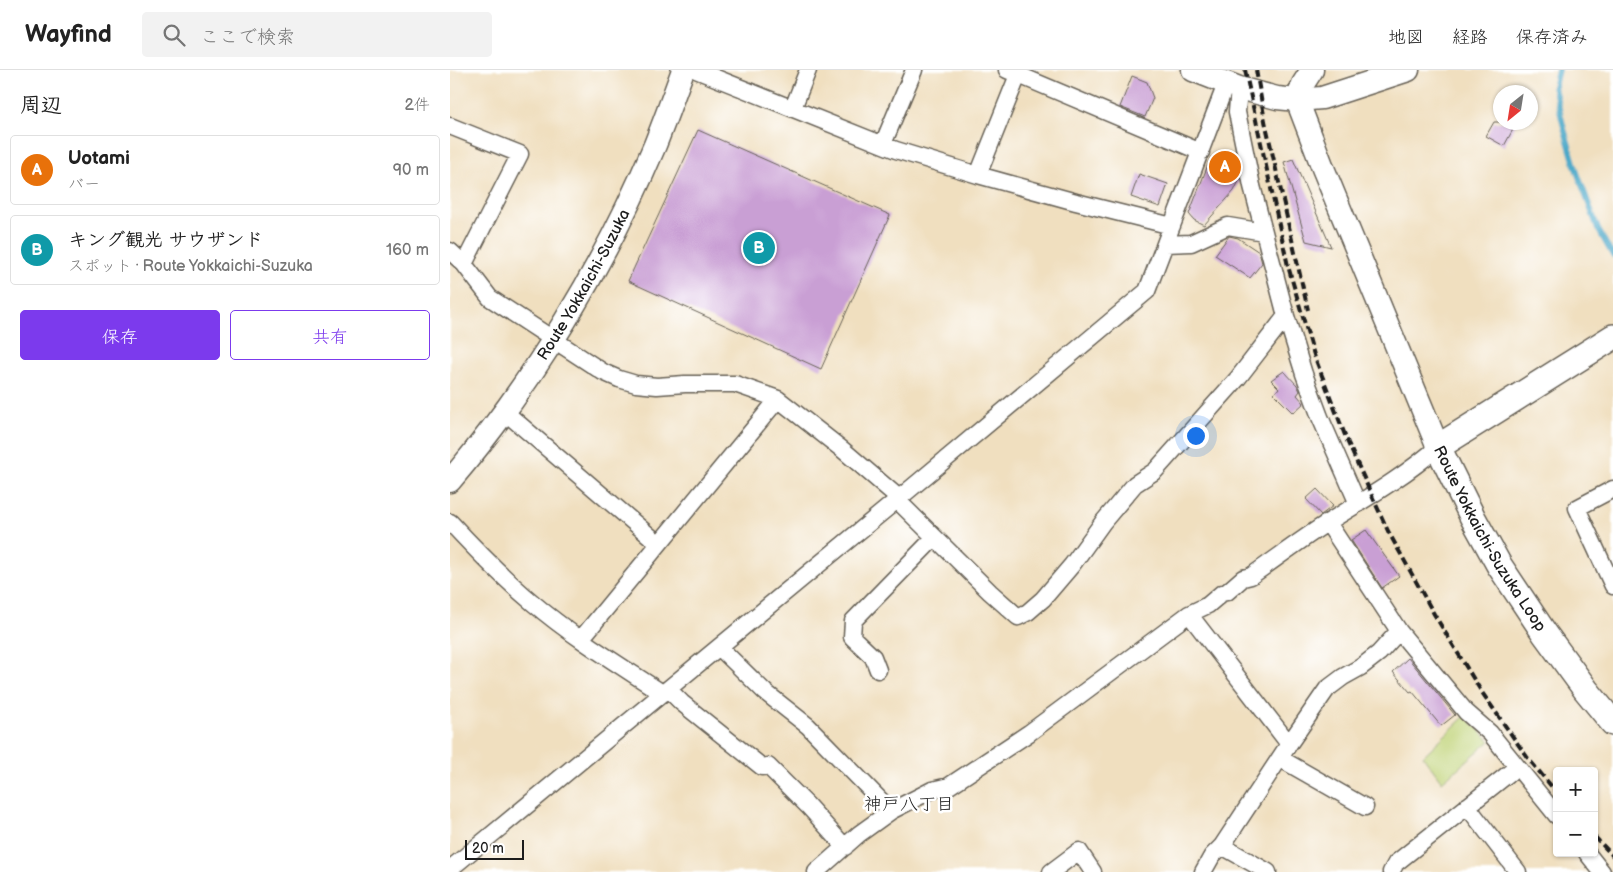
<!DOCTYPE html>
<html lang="ja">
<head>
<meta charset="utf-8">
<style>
  :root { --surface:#fff; --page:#f2f2f2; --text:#222; --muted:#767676; --line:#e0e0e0; --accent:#7c3aed }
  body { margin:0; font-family:"Balsamiq Sans","Klee One",sans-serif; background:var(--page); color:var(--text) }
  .controls { position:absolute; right:15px; bottom:15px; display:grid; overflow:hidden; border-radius:5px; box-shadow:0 1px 4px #0004 }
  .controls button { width:45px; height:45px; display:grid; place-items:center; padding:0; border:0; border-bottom:1px solid var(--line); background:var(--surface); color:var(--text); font:25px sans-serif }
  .compass { position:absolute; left:1043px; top:15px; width:45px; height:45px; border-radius:50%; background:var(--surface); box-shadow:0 1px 4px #0004; rotate:210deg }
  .scale { position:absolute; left:15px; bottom:12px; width:59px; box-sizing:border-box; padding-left:5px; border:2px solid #1c1c1c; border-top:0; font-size:14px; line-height:18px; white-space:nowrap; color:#1c1c1c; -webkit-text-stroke:4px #fff; paint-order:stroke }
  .you { position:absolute; left:745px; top:365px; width:18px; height:18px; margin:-12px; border:4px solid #fff; border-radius:50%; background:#1a73e8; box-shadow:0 0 0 8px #1a73e833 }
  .badge { display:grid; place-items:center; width:32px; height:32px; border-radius:50%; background:var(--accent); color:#fff; font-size:16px; font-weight:700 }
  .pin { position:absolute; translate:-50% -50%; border:2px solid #fff; box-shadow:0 1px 5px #0006 }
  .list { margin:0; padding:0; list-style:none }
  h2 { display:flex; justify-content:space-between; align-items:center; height:65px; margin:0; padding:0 20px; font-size:21px }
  h2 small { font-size:16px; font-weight:400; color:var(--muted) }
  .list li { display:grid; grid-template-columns:32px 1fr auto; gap:15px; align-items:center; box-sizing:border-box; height:70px; margin:0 10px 10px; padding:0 10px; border:1px solid var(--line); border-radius:5px }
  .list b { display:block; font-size:19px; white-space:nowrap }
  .list p { margin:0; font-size:16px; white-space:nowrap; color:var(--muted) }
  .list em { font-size:16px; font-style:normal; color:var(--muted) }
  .actions { display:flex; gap:10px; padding:15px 20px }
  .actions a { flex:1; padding:11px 0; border:1px solid var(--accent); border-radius:5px; text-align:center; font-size:18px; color:var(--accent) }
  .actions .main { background:var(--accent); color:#fff }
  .icon { flex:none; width:28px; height:28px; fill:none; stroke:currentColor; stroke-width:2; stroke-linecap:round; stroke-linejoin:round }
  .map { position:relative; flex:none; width:1163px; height:802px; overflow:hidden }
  header { display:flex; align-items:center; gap:30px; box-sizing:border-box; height:70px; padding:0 25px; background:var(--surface); border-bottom:1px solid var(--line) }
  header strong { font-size:24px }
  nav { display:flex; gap:28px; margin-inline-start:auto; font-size:18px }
  .search { width:350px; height:45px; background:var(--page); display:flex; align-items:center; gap:12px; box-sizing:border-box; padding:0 18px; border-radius:5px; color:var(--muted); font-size:19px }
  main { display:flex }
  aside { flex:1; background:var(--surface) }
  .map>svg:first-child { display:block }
  .green { fill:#c0d377; stroke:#6e784a }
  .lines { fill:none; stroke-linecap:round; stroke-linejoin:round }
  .stream { stroke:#47a6c6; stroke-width:5.5 }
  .building { fill:#c99fd4 }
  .street-casing { stroke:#666055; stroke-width:19 }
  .secondary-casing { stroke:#666055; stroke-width:25 }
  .primary-casing { stroke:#666055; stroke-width:28 }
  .street { stroke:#fff; stroke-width:16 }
  .secondary { stroke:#fff; stroke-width:22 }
  .primary { stroke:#fff; stroke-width:25 }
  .rail { stroke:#1c1c1c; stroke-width:4; stroke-dasharray:8 4; stroke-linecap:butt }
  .labels { text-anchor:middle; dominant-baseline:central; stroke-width:5; stroke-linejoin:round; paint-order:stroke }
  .street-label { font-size:16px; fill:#1c1c1c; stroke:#fff }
  .neighbourhood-label { font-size:18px; fill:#1c1c1c; stroke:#fff }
</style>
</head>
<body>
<header>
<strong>Wayfind</strong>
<div class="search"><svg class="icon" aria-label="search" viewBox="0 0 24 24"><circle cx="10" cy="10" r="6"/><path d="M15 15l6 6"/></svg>ここで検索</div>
<nav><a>地図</a><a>経路</a><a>保存済み</a></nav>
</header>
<main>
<aside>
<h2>周辺<small>2件</small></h2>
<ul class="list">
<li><span class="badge" style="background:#e8710a">A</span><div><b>Uotami</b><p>バー</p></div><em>90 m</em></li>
<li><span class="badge" style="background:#0f9aa8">B</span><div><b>キング観光 サウザンド</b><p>スポット · Route Yokkaichi-Suzuka</p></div><em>160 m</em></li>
</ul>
<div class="actions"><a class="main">保存</a><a>共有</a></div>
</aside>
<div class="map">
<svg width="1163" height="802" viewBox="0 0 1163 802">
  <rect width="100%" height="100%" fill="#fff"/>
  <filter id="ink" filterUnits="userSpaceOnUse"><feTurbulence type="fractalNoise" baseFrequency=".02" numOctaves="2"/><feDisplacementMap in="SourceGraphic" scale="10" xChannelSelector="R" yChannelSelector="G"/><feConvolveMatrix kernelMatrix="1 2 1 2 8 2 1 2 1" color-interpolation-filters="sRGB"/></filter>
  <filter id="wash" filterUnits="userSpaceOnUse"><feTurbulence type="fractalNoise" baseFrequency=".0096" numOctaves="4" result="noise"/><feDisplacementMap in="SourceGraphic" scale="20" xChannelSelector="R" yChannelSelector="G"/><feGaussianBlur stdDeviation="1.12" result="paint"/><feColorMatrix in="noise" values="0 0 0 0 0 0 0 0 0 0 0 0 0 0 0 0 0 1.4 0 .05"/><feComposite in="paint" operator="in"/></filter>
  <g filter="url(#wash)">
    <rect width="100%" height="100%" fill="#f0dfbf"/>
    <path class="green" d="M1015 646 1040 671 992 712 973 686Z"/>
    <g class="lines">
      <path class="stream" d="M1108 0 1104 17 1114 58 1127 102 1148 159 1163 186"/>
    </g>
    <g id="blocks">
      <path class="building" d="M682 6 697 12 703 28 695 47 670 37Z
        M1044 52H1067L1054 76 1036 66Z
        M248 60 440 145 371 299 178 211Z
        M761 87 788 98 790 109 784 121 754 155 744 150 739 144Z
        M843 89 881 177 856 171 834 92Z
        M689 104 718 114 710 137 681 127Z
        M779 166 788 168 809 182 812 193 800 208 765 185Z
        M834 301 847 315 850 321 847 325 854 333 843 343 824 324 829 318 821 310Z
        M867 419 883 436 871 445 856 429Z
        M916 460 949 506 932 518 901 470Z
        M958 588 1005 645 991 656 962 621 960 622 943 602Z"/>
    </g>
  </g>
  <g filter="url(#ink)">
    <use href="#blocks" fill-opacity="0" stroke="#666055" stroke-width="1"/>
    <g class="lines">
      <defs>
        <path id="street" d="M246 0 446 80 528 105 626 132 722 156
          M557 0 751 82
          M789 18 787 42 802 116 836 246 854 304 870 347 908 434
          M343 38 358 0
          M0 56 70 84 14 194
          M433 74 464 0
          M528 105 570 0
          M715 174 741 173 778 156 814 162
          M0 181 14 194 40 228 153 302 169 309 186 314 207 316 235 314H285L328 329 393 380 449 428
          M55 342 209 474 131 569
          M1163 419 1127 438 1163 516
          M447 430 540 522 568 547 578 542 593 529 622 495 653 452 685 414 705 401 788 308 836 246
          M0 452C26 480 53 508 83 533 123 567 168 594 212 623
          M878 453 949 561 1016 642 1040 663 1107 746
          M209 474 328 329
          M739 544 839 674 772 776 762 786 753 802
          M269 577 315 622 358 656 441 741
          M428 600 423 587 402 567 403 551 484 468
          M218 619 232 633 312 697 318 696 358 736 395 777
          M839 674 877 619 893 607 911 597 929 583 949 561
          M831 689 915 737
          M1017 736 1068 802
          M772 776 818 802
          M1137 783 1152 802
          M0 799 447 430 697 221 776 14
          M366 802 409 764 441 741 482 720 499 716 579 663 739 544 758 535 772 523 777 522 793 508 801 506C827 488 853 468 880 451 917 428 955 406 988 377
          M601 802 629 781 643 802
          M941 802 946 793 1067 697"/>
        <g id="secondary">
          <path d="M743 0 789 18 827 28 847 30 872 28 958 0"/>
          <path d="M862 0 853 14 847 30 873 98 988 377"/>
          <path id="s1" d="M0 411C84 312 155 194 205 75 215 50 224 25 233 0"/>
        </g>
        <g id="primary">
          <path id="s2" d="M1163 267 988 377 1023 448 1049 495 1095 564 1136 620 1163 653"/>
        </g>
      </defs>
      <use href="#street" class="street-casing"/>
      <use href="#secondary" class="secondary-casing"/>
      <use href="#primary" class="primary-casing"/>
      <use href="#street" class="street"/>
      <use href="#secondary" class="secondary"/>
      <use href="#primary" class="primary"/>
      <path class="rail" d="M795 0 838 196 864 285 898 373 938 461 984 544 1031 621 1077 687 1107 723
        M806 0 815 51 858 240
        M1144 766 1163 786"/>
    </g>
  </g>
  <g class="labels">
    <g class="street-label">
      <text stroke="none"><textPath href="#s1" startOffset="238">Route Yokkaichi-Suzuka</textPath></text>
      <text stroke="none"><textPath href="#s2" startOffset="312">Route Yokkaichi-Suzuka Loop</textPath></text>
    </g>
    <g class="neighbourhood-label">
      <text x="459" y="734">神戸八丁目</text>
    </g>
  </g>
</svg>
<div class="controls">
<button>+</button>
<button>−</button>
</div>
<svg class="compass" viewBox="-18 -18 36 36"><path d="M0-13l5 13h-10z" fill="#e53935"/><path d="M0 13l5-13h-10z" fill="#767676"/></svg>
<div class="scale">20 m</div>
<div class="you"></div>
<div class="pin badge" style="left:775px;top:97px;background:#e8710a">A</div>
<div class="pin badge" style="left:309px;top:178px;background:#0f9aa8">B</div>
</div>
</main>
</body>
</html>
